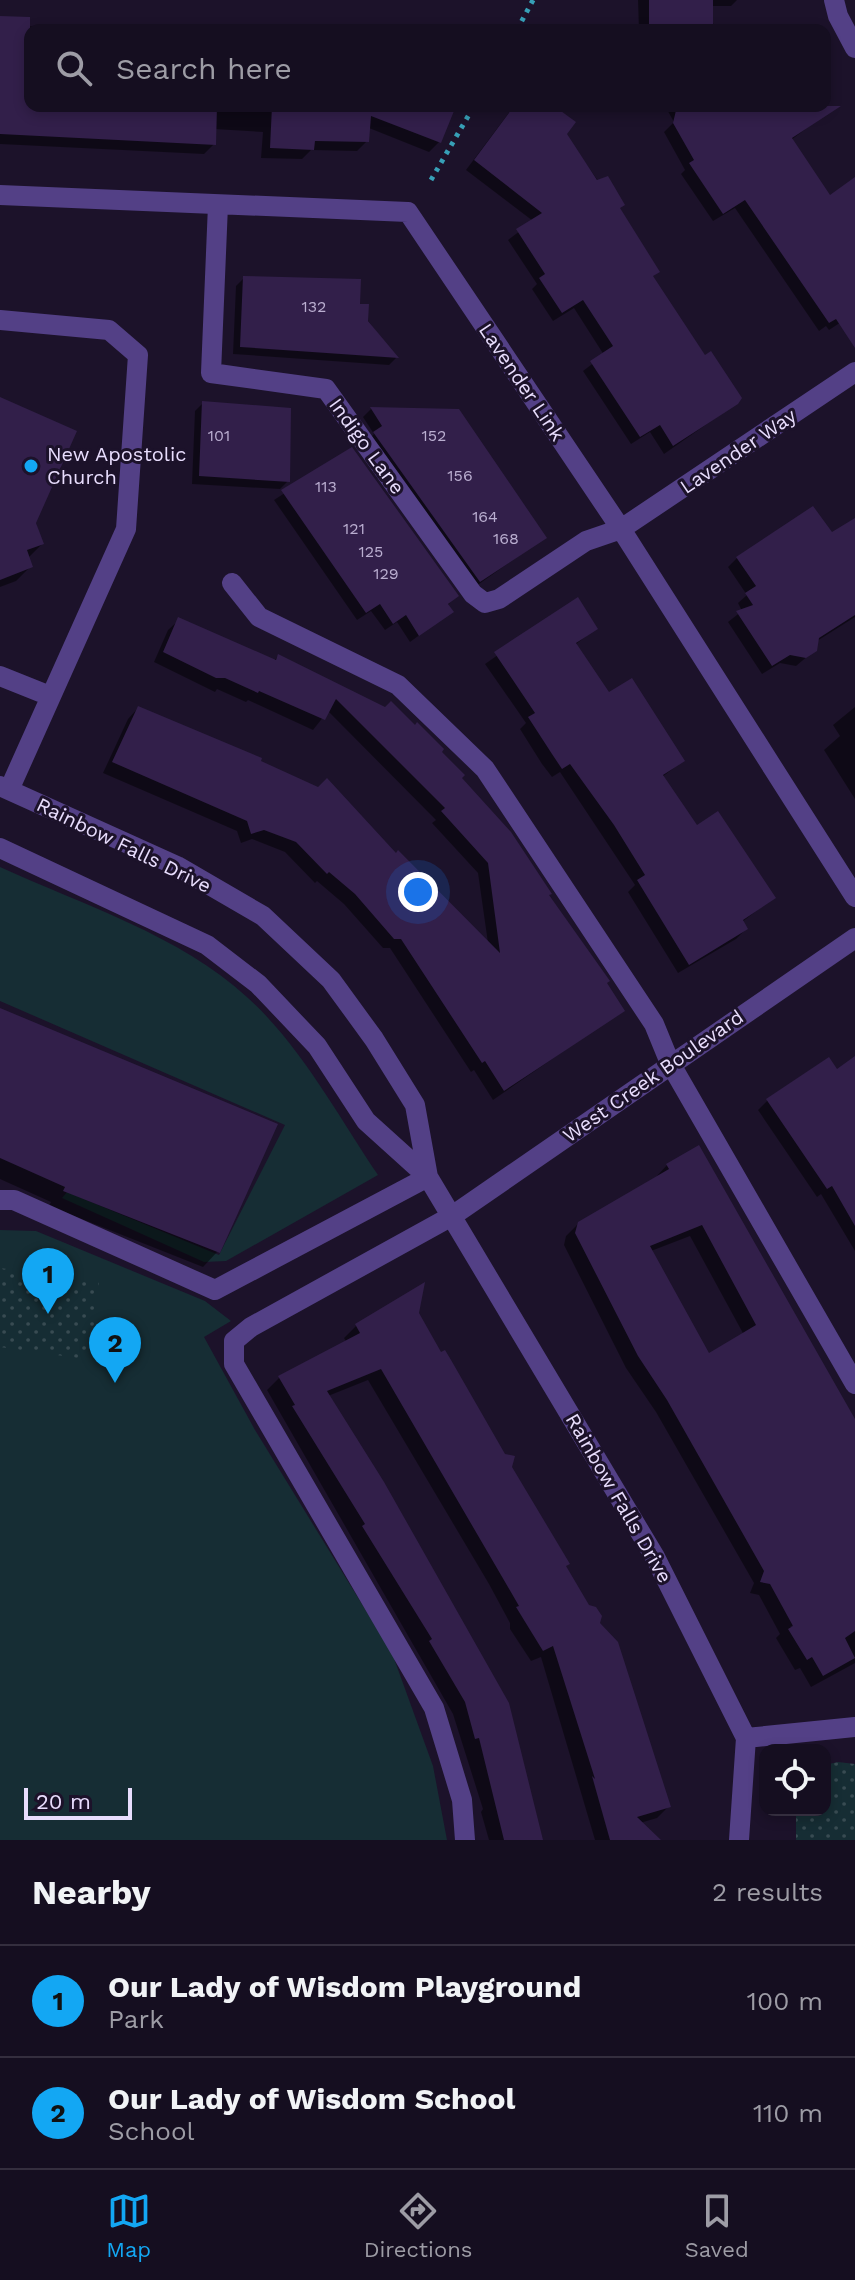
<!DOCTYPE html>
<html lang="en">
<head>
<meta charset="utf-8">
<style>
  :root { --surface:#150e20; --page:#221c2d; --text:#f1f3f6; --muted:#9d9ca5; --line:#342e3e; --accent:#13a7f3 }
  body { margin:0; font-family:"Work Sans",sans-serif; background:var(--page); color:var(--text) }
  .controls { position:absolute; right:24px; bottom:24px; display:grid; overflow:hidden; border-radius:16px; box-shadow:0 4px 12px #0003 }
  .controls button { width:72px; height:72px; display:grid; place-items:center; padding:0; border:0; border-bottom:2px solid var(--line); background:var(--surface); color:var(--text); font:40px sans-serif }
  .scale { position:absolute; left:24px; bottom:20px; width:108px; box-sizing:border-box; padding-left:8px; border:4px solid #e8ddfd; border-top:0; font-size:22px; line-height:28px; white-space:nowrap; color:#e8ddfd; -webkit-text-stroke:6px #1c122a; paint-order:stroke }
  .you { position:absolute; left:418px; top:892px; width:28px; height:28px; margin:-20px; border:6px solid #fff; border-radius:50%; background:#1a73e8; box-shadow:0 0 0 12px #1a73e833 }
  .badge { display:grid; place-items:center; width:52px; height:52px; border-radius:50%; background:var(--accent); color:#111; font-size:26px; font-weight:700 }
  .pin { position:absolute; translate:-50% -66px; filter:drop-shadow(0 2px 4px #0008) }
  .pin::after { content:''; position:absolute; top:42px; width:28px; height:24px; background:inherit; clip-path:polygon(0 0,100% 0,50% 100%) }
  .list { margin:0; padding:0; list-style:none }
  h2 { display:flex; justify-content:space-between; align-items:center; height:104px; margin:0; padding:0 32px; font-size:34px }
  h2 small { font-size:26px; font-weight:400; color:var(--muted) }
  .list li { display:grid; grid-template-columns:52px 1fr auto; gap:24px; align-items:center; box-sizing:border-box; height:112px; padding:0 32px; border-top:2px solid var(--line) }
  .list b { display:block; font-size:30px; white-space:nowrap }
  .list p { margin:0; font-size:26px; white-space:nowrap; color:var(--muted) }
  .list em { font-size:26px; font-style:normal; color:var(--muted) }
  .icon { flex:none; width:44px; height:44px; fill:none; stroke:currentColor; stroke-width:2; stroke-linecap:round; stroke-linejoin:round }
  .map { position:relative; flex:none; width:855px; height:1840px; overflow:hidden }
  .search { position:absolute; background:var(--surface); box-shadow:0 4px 12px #0003; left:24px; right:24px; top:24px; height:88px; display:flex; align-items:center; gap:20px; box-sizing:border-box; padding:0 28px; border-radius:16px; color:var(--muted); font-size:30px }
  .sheet { height:328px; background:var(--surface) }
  nav { display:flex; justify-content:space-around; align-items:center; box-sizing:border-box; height:112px; border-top:2px solid var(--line); background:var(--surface); font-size:22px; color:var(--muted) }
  nav a { display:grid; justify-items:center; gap:4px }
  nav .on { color:var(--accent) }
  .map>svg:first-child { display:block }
  .green { fill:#162d34 }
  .park { fill:url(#park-dots) }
  .shadow { fill:#0007; fill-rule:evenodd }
  .building { fill:#321f4a; fill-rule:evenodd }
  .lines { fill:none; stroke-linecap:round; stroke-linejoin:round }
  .path { stroke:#37a0b7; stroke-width:5; stroke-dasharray:4 6; stroke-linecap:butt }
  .minor { stroke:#534086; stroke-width:20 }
  .poi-dot { fill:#13a7f3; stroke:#1c122a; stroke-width:3 }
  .labels { text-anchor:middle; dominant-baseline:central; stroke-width:6; stroke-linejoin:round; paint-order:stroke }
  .number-label { font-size:16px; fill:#baaed0 }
  .street-label { font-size:20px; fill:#e8ddfd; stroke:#1c122a }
  .poi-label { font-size:20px; fill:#e8ddfd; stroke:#1c122a; text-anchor:start }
</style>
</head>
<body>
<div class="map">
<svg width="855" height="1840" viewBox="0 0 855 1840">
  <defs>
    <pattern id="park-dots" width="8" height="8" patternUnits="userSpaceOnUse" patternTransform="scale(2)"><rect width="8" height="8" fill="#162d34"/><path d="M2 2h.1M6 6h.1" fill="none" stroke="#384b52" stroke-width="1.8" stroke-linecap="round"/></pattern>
  </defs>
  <rect width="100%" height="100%" fill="#1c122a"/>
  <path class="green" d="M0 867C83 905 180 935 248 998 301 1046 338 1116 378 1175L226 1261 204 1262 62 1198 67 1192 219 1255 285 1125 0 1001Z
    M0 1230 36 1231 205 1301 231 1321 204 1337 255 1430 392 1653 433 1766 447 1840H0Z"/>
  <path class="park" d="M0 1268 99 1282 91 1349 85 1359 0 1347Z
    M838 1762 855 1764V1840H796V1810H825V1765Z"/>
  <path class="shadow" d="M638 0H737L731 6H703L717 30H639Z
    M0 18 9 25 72 29 30 30V106H454L439 142 429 152 369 128 367 141 357 151 311 150 302 159 261 158 263 132 214 129V144L204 154 0 144Z
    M514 106H551L565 134 618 209 652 277 737 403 664 454 650 432 631 444 583 371 604 355 574 308 553 321 532 289 537 284 508 240 533 221 466 170Z
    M665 106H812L820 118 791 140 830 198 855 183V313L829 330 826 326 819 331 735 208 713 221 681 174 685 170 664 132 674 122Z
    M244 278 357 306 396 358 389 365 233 354 236 286Z
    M0 399 42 544 28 558 31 566 16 581 0 587Z
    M203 403 288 481 280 489 192 484 195 411Z
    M371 409 458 411 545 537 472 589 366 442 374 434 363 417Z
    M351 450 456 596 447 606 451 612 410 642 397 622 385 630 371 611 357 620 274 500Z
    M855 520V617L817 641 815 650 796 666 780 663 762 674 728 622 742 611 738 603 747 595 728 567 737 558 832 535Z
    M577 600 596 628 575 645 609 695 683 761 662 777 696 828 773 898 742 922 746 929 736 939 678 973 628 892 635 885 560 772 552 777 542 764 520 729 526 723 485 664Z
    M179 620 274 661 278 656 439 752 547 896 623 1010 493 1100 474 1070 471 1072 390 948H383L344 904 317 881 315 883 285 852 252 839 241 843 237 831 103 773 128 719 138 708 258 762 396 855 488 943 478 873 432 823 436 820 328 711 313 730 248 700 246 702 217 689 215 692 154 662 168 630Z
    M855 707V799L824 750 840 736 833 725Z
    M0 1011 218 1251 203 1267 49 1206 51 1202 0 1179Z
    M855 1059V1251L821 1194 817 1197 758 1110 768 1100 837 1071Z
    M667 1165 855 1420V1589L790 1627 855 1629V1663L811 1687 800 1668 795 1670 776 1638 780 1634 759 1595 750 1593 754 1583 656 1412 626 1368 564 1245 566 1236 579 1223 656 1177ZM690 1236 744 1335 708 1356 651 1251Z
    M422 1286 417 1313 598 1624 617 1644 669 1806 657 1818 640 1823 658 1840H595L541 1657 531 1661 510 1629V1623L489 1584 368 1380 328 1396 542 1840H489L481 1812 483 1809 453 1714 267 1390 279 1378 347 1343 344 1338 356 1326Z"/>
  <path class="building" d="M649 0H713V30H649Z
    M0 16 30 17V106H217L216 145 0 134Z
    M272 106H456L441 143 371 116 369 142 315 141 314 150 270 148Z
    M514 106H554L576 122 567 134 597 180 608 176 625 205 620 208 660 272 653 276 705 355 711 351 742 398 738 404 673 446 660 425 640 437 590 361 613 346 583 300 562 313 539 278 545 274 516 229 542 213 474 160Z
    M677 106H841L792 138 830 195 855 177V348L836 319 829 323 745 200 723 214 689 163 694 160 673 123Z
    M243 276 361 279 360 304H369L368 321 399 358 240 347Z
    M0 397 77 431 36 523 44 544 27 550 33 567 0 580Z
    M202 401 291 408 290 482 199 476Z
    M370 407 459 409 547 538 480 582 373 432 382 426Z
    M352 447 459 596 448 604 454 612 419 636 406 615 393 624 380 604 366 613 281 490Z
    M813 506 832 532 855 518V615L819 638 817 651 806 658 790 655 772 666 736 611 753 605 745 593 756 586 736 557Z
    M578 597 598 629 576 643 609 692 632 678 685 761 663 775 697 825 718 811 776 898 743 920 748 929 689 965 637 880 645 875 614 825 570 764 562 769 552 754 528 717 535 713 494 652Z
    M178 617 276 660 278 654 385 707 391 701 415 725 417 722 444 749 442 752 465 775 462 778 511 832 552 894 549 895 610 981 607 983 625 1011 504 1091 485 1061 482 1063 401 939H394L355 894 329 872 327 874 296 842 264 830 251 834 247 821 112 762 138 706 262 758 261 761 318 787 327 778 396 853 398 850 500 953 488 863 441 811 445 808 336 699 325 720 259 691 258 693 225 678H216L163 652Z
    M0 1008 278 1124 220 1253 63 1191 65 1187 0 1158Z
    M855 1056V1226L832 1186 827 1189 766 1099 829 1057 837 1069Z
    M699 1145 855 1419V1631L845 1638 855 1658 823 1676 812 1657 807 1660 788 1629 793 1626 770 1584 760 1582 764 1571 667 1400 638 1356 575 1233 578 1222 669 1169 666 1164ZM702 1225 756 1325 709 1353 650 1246Z
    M425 1282 419 1313 441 1352 445 1350 451 1360 505 1454 515 1456 512 1467 570 1564 566 1566 589 1605 596 1607 602 1616 600 1623 618 1642 671 1807 637 1817 661 1840H610L592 1776 595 1779 553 1646 543 1651 516 1607 519 1606 381 1369 327 1391 384 1482 509 1703 543 1840H504L479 1738 475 1739 465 1702 429 1641 432 1639 362 1526 365 1524 292 1406 295 1405 278 1376 360 1333 355 1324Z"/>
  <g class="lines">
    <path class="path" d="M517 30 533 0
      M431 180 474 106"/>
    <path class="minor" d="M834 0 838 16 855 48
      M0 195 408 212 621 529 855 897
      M218 205 211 373 326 389 473 594 485 603 499 599 586 541 621 529 855 372
      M0 320 109 330 138 355 126 529 9 790
      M232 583 259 617 398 685 485 769 654 1024 670 1063 855 1384
      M0 676 50 696
      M0 786 177 866 263 916 331 980 374 1039 415 1105 428 1177
      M0 848 207 945 258 984 317 1046 366 1121 428 1177 655 1557 746 1738 739 1840
      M0 1200H14L215 1290 428 1177
      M746 1738 855 1727
      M465 1840 462 1800 434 1708 234 1364V1341L251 1327 452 1216 855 938"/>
  </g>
  <circle class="poi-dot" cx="31" cy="466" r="8"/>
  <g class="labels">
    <g class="number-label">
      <text x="314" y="306">132</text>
      <text x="219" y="435">101</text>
      <text x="434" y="435">152</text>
      <text x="460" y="475">156</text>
      <text x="326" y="486">113</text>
      <text x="485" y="516">164</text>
      <text x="354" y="528">121</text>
      <text x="506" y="538">168</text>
      <text x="371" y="551">125</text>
      <text x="386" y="573">129</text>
    </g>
    <g class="street-label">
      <text transform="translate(522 382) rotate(56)">Lavender Link</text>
      <text transform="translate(367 446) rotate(54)">Indigo Lane</text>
      <text transform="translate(738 451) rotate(-34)">Lavender Way</text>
      <text transform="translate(124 845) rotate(26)">Rainbow Falls Drive</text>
      <text transform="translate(653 1076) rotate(-35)">West Creek Boulevard</text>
      <text transform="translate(619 1498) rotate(60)">Rainbow Falls Drive</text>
    </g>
    <g class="poi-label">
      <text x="47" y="454">New Apostolic<tspan x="47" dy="23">Church</tspan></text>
    </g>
  </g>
</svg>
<div class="controls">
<button><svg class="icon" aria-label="locate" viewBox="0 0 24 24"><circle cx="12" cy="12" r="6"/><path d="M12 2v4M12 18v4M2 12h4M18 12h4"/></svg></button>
</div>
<div class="scale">20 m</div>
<div class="you"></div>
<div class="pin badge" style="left:48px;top:1314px">1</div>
<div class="pin badge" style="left:115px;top:1383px">2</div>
<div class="search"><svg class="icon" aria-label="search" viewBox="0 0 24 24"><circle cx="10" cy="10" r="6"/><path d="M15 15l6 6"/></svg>Search here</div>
</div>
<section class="sheet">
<h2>Nearby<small>2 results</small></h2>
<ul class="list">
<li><span class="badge">1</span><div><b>Our Lady of Wisdom Playground</b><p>Park</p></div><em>100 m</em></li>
<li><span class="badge">2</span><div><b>Our Lady of Wisdom School</b><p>School</p></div><em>110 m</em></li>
</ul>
</section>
<nav>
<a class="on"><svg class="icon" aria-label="map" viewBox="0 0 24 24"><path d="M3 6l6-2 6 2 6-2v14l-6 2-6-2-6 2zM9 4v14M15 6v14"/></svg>Map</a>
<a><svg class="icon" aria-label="directions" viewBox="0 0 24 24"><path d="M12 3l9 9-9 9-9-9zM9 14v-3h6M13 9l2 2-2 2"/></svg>Directions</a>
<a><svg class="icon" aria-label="saved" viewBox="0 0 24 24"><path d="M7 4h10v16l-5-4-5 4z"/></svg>Saved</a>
</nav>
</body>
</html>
